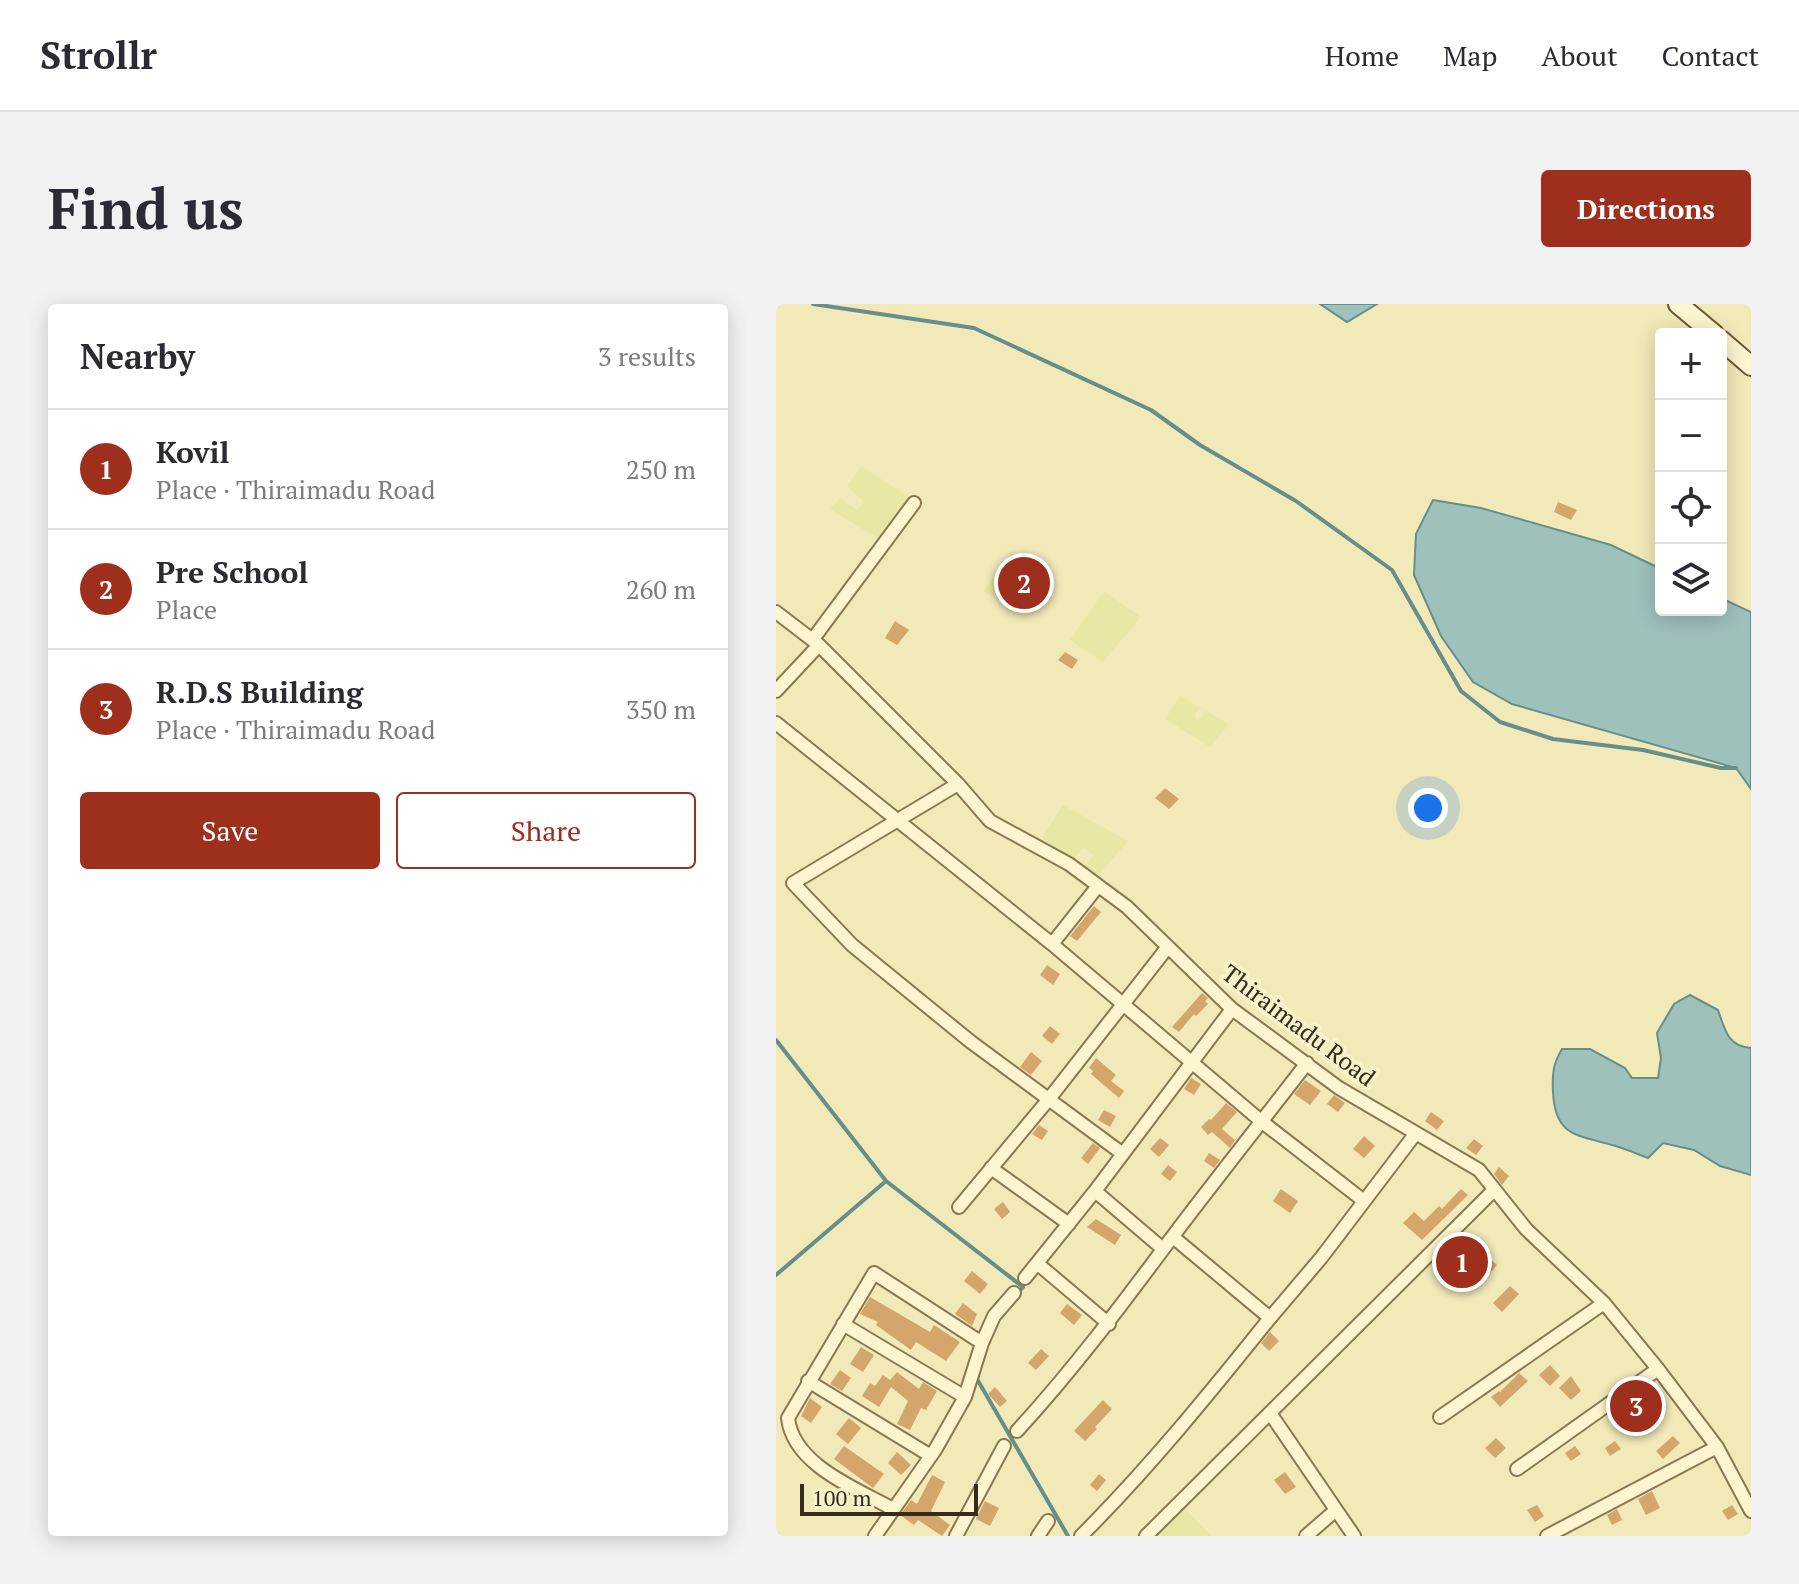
<!DOCTYPE html>
<html lang="en">
<head>
<meta charset="utf-8">
<style>
  :root { --surface:#fff; --page:#f2f2f3; --text:#2b2b33; --muted:#7c7c81; --line:#e1e1e2; --accent:#9e2f1d }
  body { margin:0; font-family:"PT Serif",serif; background:var(--page); color:var(--text) }
  .controls { position:absolute; right:24px; top:24px; display:grid; overflow:hidden; border-radius:8px; box-shadow:0 4px 20px #0003 }
  .controls button { width:72px; height:72px; display:grid; place-items:center; padding:0; border:0; border-bottom:2px solid var(--line); background:var(--surface); color:var(--text); font:40px sans-serif }
  .scale { position:absolute; left:24px; bottom:20px; width:178px; box-sizing:border-box; padding-left:8px; border:4px solid #372c19; border-top:0; font-size:22px; line-height:28px; white-space:nowrap; color:#372c19; -webkit-text-stroke:6px #f8f2ca; paint-order:stroke }
  .you { position:absolute; left:652px; top:504px; width:28px; height:28px; margin:-20px; border:6px solid #fff; border-radius:50%; background:#1a73e8; box-shadow:0 0 0 12px #1a73e833 }
  .badge { display:grid; place-items:center; width:52px; height:52px; border-radius:50%; background:var(--accent); color:#fff; font-size:26px; font-weight:700 }
  .pin { position:absolute; translate:-50% -50%; border:4px solid #fff; box-shadow:0 2px 8px #0006 }
  .list { margin:0; padding:0; list-style:none }
  h2 { display:flex; justify-content:space-between; align-items:center; height:104px; margin:0; padding:0 32px; font-size:34px }
  h2 small { font-size:26px; font-weight:400; color:var(--muted) }
  .list li { display:grid; grid-template-columns:52px 1fr auto; gap:24px; align-items:center; box-sizing:border-box; height:120px; padding:0 32px; border-top:2px solid var(--line) }
  .list b { display:block; font-size:30px; white-space:nowrap }
  .list p { margin:0; font-size:26px; white-space:nowrap; color:var(--muted) }
  .list em { font-size:26px; font-style:normal; color:var(--muted) }
  .actions { display:flex; gap:16px; padding:24px 32px }
  .actions a { flex:1; padding:18px 0; border:2px solid var(--accent); border-radius:8px; text-align:center; font-size:28px; color:var(--accent) }
  .actions .main { background:var(--accent); color:#fff }
  .icon { flex:none; width:44px; height:44px; fill:none; stroke:currentColor; stroke-width:2; stroke-linecap:round; stroke-linejoin:round }
  .map { position:relative; flex:none; width:975px; height:1232px; overflow:hidden; border-radius:8px }
  header { display:flex; align-items:center; gap:48px; box-sizing:border-box; height:112px; padding:0 40px; background:var(--surface); border-bottom:2px solid var(--line) }
  header strong { font-size:38px }
  nav { display:flex; gap:44px; margin-inline-start:auto; font-size:28px }
  .intro { display:flex; align-items:center; justify-content:space-between; box-sizing:border-box; height:192px; padding:0 48px }
  h1 { margin:0; font-size:56px }
  .button { padding:20px 36px; border-radius:8px; background:var(--accent); color:#fff; font-size:28px; font-weight:700 }
  main { display:flex; gap:48px; padding:0 48px }
  aside { flex:1; background:var(--surface); border-radius:8px; box-shadow:0 4px 20px #0003 }
  .map>svg:first-child { display:block }
  .farmland { fill:#e8e7a6 }
  .water { fill:#9fc1bc; stroke:#668f8b; stroke-width:2 }
  .lines { fill:none; stroke-linecap:round; stroke-linejoin:round }
  .stream { stroke:#668f8b; stroke-width:4 }
  .building { fill:#d4a66b }
  .street-casing { stroke:#897853; stroke-width:16 }
  .secondary-casing { stroke:#6b5836; stroke-width:22 }
  .street { stroke:#fcf5cd; stroke-width:12 }
  .secondary { stroke:#fcf5cd; stroke-width:18 }
  .labels { text-anchor:middle; dominant-baseline:central; stroke-width:8; stroke-linejoin:round; paint-order:stroke }
  .street-label { font-size:24px; fill:#372c19; stroke:#f8f2ca }
</style>
</head>
<body>
<header>
<strong>Strollr</strong>
<nav><a>Home</a><a>Map</a><a>About</a><a>Contact</a></nav>
</header>
<div class="intro"><h1>Find us</h1><a class="button">Directions</a></div>
<main>
<aside>
<h2>Nearby<small>3 results</small></h2>
<ul class="list">
<li><span class="badge">1</span><div><b>Kovil</b><p>Place · Thiraimadu Road</p></div><em>250 m</em></li>
<li><span class="badge">2</span><div><b>Pre School</b><p>Place</p></div><em>260 m</em></li>
<li><span class="badge">3</span><div><b>R.D.S Building</b><p>Place · Thiraimadu Road</p></div><em>350 m</em></li>
</ul>
<div class="actions"><a class="main">Save</a><a>Share</a></div>
</aside>
<div class="map">
<svg width="975" height="1232" viewBox="0 0 975 1232">
  <rect width="100%" height="100%" fill="#f2e9b9"/>
  <path class="farmland" d="M85 162 136 195 106 237 54 205 64 194 81 206 88 198 71 182Z
    M234 248 269 271 243 311 208 287Z
    M328 287 365 313 327 358 294 336Z
    M404 392 425 404 418 410 421 417 426 414 428 406 453 420 434 443 389 415Z
    M287 501 352 537 322 572 308 563 318 551 307 544 297 556 263 538Z
    M408 1204 436 1232H381Z"/>
  <path class="water" d="M544 0H601L571 18Z
    M657 196 705 204 835 241 885 265V306H945V294L975 308V485L960 464 736 400 697 378 665 332 638 271 640 230Z
    M914 691 942 706C949 726 952 743 975 744V871L944 862 918 846 887 839 872 854C861 850 848 844 836 841 802 831 779 833 777 788 776 770 777 760 786 745H814L849 764 856 774H882L885 754 881 729 898 700Z"/>
  <g class="lines">
    <path class="stream" d="M37 0 198 24 375 106 424 141 520 197 616 266 685 387 724 418 777 435 867 446 945 464H960
      M0 736 110 877 0 971
      M110 877 247 983 242 989
      M202 1071 201 1075 292 1232"/>
  </g>
  <path class="building" d="M782 198 801 206 795 216 778 208Z
    M248 266 259 274 248 290 238 283Z
    M119 317 133 326 121 341 109 334Z
    M289 348 302 356 296 365 282 356Z
    M389 484 403 495 393 505 379 494Z
    M318 602 325 608 301 637 294 632Z
    M271 661 284 670 277 681 264 671Z
    M426 689 432 694 429 697 432 700 420 712 418 710 403 728 396 723Z
    M274 722 284 730 276 740 266 732Z
    M255 748 266 757 255 771 244 763Z
    M320 754 340 771 335 777 348 787 343 794 315 770 317 767 313 764Z
    M415 774 425 780 418 791 408 785Z
    M529 776 545 787 534 801 518 790Z
    M558 791 569 799 562 808 551 800Z
    M450 799 461 808 446 825 459 836 454 844 436 828 432 831 425 823 433 815 435 816Z
    M328 806 340 812 334 823 322 816Z
    M655 808 668 817 661 826 649 817Z
    M263 821 272 827 266 836 256 830Z
    M588 832 599 842 588 854 577 845Z
    M384 834 393 841 383 853 374 845Z
    M698 835 707 842 700 851 690 844Z
    M317 839 324 844 312 860 305 854Z
    M433 849 444 856 438 864 428 857Z
    M392 861 401 868 394 877 385 870Z
    M723 863 733 872 726 881 718 870Z
    M505 885 522 897 514 909 497 897Z
    M685 885 692 891 646 936 627 919 638 908 648 917 663 902 666 905Z
    M227 898 234 908 226 915 218 905Z
    M320 915 345 931 339 941 311 923Z
    M685 952 702 963 711 952 721 961 702 983 692 974 696 970 680 960Z
    M196 967 212 980 204 990 188 977Z
    M734 982 743 990 726 1008 717 999Z
    M94 993 154 1028 158 1021 184 1038 170 1057 140 1038 135 1046 100 1021 102 1018 84 1010Z
    M187 999 201 1010 196 1022 179 1010Z
    M291 1000 306 1011 298 1021 284 1009Z
    M494 1028 503 1037 493 1047 485 1039Z
    M85 1043 98 1051 87 1068 74 1060Z
    M265 1045 273 1052 260 1066 252 1059Z
    M774 1061 784 1072 774 1082 763 1071Z
    M64 1066 75 1074 66 1087 54 1080Z
    M121 1068 143 1085 147 1078 161 1087 150 1106 145 1104 134 1126 121 1120 132 1097 115 1083 103 1103 86 1092 94 1079 99 1082 107 1071 114 1076Z
    M743 1069 752 1077 724 1103 715 1093 723 1087 724 1088Z
    M795 1072 805 1087 795 1096 783 1084Z
    M219 1083 231 1097 224 1103 212 1090Z
    M866 1087 876 1101 855 1117 844 1103Z
    M34 1094 46 1103 35 1119 25 1112Z
    M327 1096 336 1105 319 1123 321 1125 309 1137 298 1127Z
    M73 1114 85 1124 72 1140 60 1130Z
    M897 1132 904 1139 887 1155 880 1147Z
    M720 1134 730 1144 719 1154 709 1144Z
    M839 1137 845 1145 834 1152 829 1144Z
    M68 1142 108 1170 97 1184 58 1155Z
    M799 1142 805 1150 795 1157 789 1149Z
    M121 1148 135 1161 125 1171 112 1159Z
    M509 1168 520 1183 509 1190 498 1176Z
    M323 1170 330 1176 321 1187 314 1181Z
    M156 1171 169 1178 155 1207 174 1221 166 1232 142 1216 138 1221 124 1211 135 1196 141 1200Z
    M876 1187 884 1204 870 1211 862 1195Z
    M209 1197 223 1204 214 1222 200 1215Z
    M761 1201 768 1212 759 1218 751 1206Z
    M956 1201 962 1210 952 1216 946 1207Z
    M841 1205 846 1216 836 1221 831 1211Z"/>
  <g class="lines">
    <defs>
      <path id="street" d="M0 308 43 341 182 480 214 517 293 560 351 603 456 705 563 784 703 866 750 925 828 999 882 1065 941 1143 975 1207
        M37 335 138 199
        M0 387 43 341
        M0 419 276 640 485 817 588 897
        M182 480 17 579 76 641 195 738 347 850
        M276 640 322 582
        M215 864 293 920
        M319 887 387 945
        M183 903 273 795 391 644
        M397 933 494 1014 545 954 640 829
        M262 960 333 1020
        M249 974 319 887 456 705
        M67 1020 189 1093
        M32 1077 155 1152
        M494 1109 578 1232
        M664 1113 828 999
        M241 1127C298 1065 347 999 397 932 441 874 486 817 531 759
        M741 1165 882 1065
        M117 1205C81 1185 17 1161 12 1114L98 969 206 1039
        M99 1232 159 1146 189 1093 206 1039 218 1012 238 989
        M180 1232 228 1142
        M262 1232 272 1217
        M305 1232C373 1164 433 1090 494 1014
        M370 1232 718 886
        M530 1232 560 1206
        M771 1232 941 1143"/>
      <path id="secondary" d="M902 0 938 30
        M945 36 975 62"/>
    </defs>
    <use href="#street" class="street-casing"/>
    <use href="#secondary" class="secondary-casing"/>
    <use href="#street" class="street"/>
    <use href="#secondary" class="secondary"/>
  </g>
  <g class="labels">
    <g class="street-label">
      <text transform="translate(523 721) rotate(37)">Thiraimadu Road</text>
    </g>
  </g>
</svg>
<div class="controls">
<button>+</button>
<button>−</button>
<button><svg class="icon" aria-label="locate" viewBox="0 0 24 24"><circle cx="12" cy="12" r="6"/><path d="M12 2v4M12 18v4M2 12h4M18 12h4"/></svg></button>
<button><svg class="icon" aria-label="layers" viewBox="0 0 24 24"><path d="M12 4l9 5-9 5-9-5zM3 14l9 5 9-5"/></svg></button>
</div>
<div class="scale">100 m</div>
<div class="you"></div>
<div class="pin badge" style="left:686px;top:958px">1</div>
<div class="pin badge" style="left:248px;top:279px">2</div>
<div class="pin badge" style="left:860px;top:1102px">3</div>
</div>
</main>
</body>
</html>
